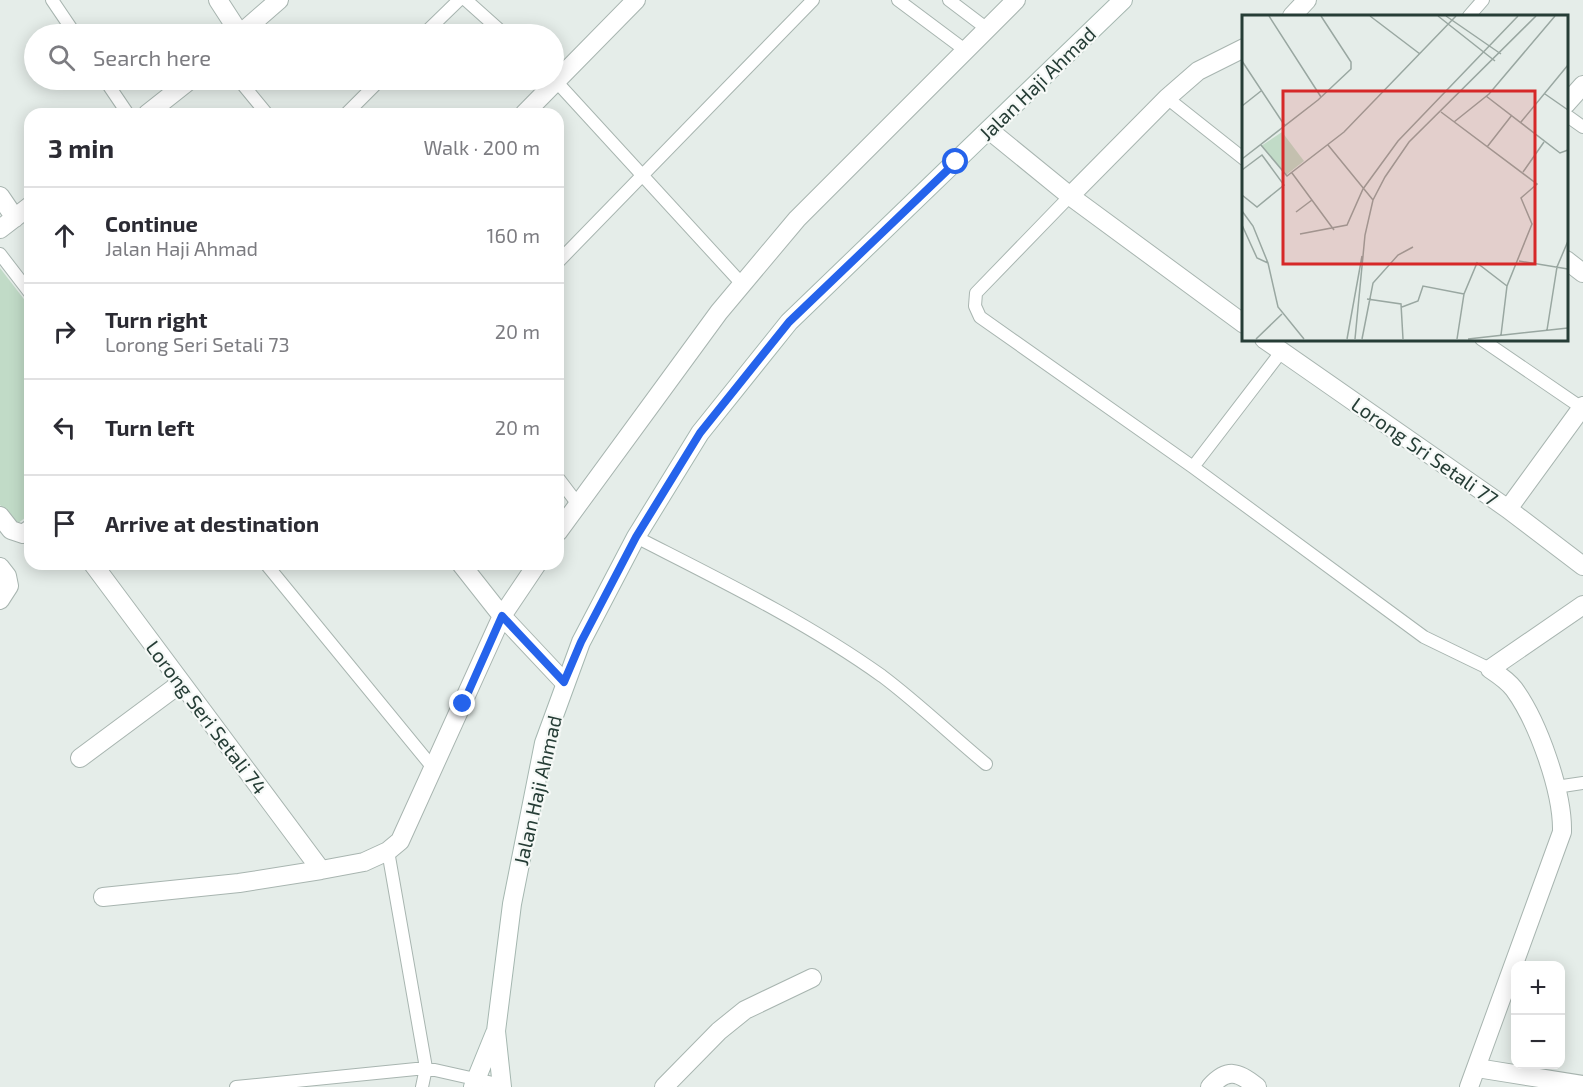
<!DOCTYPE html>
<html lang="en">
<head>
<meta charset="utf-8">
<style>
  :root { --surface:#fff; --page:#f7f7f7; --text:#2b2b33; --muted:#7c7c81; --line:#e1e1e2 }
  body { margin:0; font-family:"Exo 2",sans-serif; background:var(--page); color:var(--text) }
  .controls { position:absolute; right:18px; bottom:18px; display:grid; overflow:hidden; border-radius:12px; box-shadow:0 3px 15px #0003 }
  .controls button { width:54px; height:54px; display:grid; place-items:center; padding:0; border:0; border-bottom:2px solid var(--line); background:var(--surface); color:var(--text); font:30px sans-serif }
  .stop { position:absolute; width:18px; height:18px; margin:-14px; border:4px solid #2563eb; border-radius:50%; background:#fff }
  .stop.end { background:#2563eb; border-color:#fff; box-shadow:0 2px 6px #0008 }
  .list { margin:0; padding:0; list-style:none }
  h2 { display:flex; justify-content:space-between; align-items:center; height:78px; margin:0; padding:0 24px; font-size:26px }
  h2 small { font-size:20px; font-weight:400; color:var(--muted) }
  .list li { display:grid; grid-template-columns:39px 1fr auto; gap:18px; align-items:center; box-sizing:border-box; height:96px; padding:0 24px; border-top:2px solid var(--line) }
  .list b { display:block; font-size:22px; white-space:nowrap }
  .list p { margin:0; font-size:20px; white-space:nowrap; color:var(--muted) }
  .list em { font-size:20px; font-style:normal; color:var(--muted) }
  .icon { flex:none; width:33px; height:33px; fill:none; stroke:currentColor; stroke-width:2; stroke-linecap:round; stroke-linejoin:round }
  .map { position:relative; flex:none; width:1583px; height:1087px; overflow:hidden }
  .search { position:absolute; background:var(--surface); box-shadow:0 3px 15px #0003; left:24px; top:24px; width:540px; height:66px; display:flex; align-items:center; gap:15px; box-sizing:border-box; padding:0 21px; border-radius:33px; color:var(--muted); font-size:22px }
  .panel { position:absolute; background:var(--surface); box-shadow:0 3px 15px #0003; left:24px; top:108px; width:540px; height:462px; border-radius:18px }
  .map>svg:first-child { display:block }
  .green { fill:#c1dbc7 }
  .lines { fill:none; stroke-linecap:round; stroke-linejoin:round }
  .lane-casing { stroke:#a8b5b0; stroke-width:14 }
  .street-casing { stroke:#a8b5b0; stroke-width:20 }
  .secondary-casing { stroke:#a5b7b0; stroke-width:20 }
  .lane { stroke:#fff; stroke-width:12 }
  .street { stroke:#fff; stroke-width:18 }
  .secondary { stroke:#fff; stroke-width:18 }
  .route { stroke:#2563eb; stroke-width:8 }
  .labels { text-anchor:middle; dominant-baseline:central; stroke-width:4.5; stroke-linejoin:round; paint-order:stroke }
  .street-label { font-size:20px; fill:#263d36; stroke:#f6f9f7 }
  .inset-road { fill:none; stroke:#99a7a1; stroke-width:1.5 }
  .view { fill:#d62828; fill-opacity:0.15; stroke:#d62828; stroke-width:3 }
  .inset-edge { fill:none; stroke:#263d36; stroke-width:3 }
</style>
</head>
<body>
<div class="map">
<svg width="1583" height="1087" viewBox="0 0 1583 1087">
  <rect width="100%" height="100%" fill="#e5ede9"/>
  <path class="green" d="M0 268 30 307V514L17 524 0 505Z"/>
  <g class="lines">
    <defs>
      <path id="lane" d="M52 0 75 34
        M466 0 504 34
        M898 0 965 50
        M949 0 986 28
        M1469 16 1483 0
        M424 34 459 0
        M554 79 742 284
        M105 80 128 114
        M239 80 267 114
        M1167 98 1244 159
        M346 114 380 80
        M1566 115 1583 127
        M1070 196 976 293 975 306 980 317 1193 467 1424 637 1490 669
        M0 254 30 293
        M558 262 813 0
        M1481 339 1582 408
        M1193 467 1281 352
        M558 478 577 503
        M636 537C720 580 805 621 882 676 918 703 951 735 986 764
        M266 564 434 769
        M1556 787 1583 783
        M388 851 426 1068 422 1087
        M236 1087 426 1068 502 1085"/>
      <path id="street" d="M218 0 240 34
        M1292 16 1307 0
        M240 34 279 0
        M1566 104 1583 85
        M147 114 190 80
        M524 114 636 0
        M989 130 1070 196 1244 324
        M0 196 15 218
        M1070 196 1167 98 1198 71 1244 48
        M0 229 30 206
        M1566 260 1583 273
        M1264 339 1508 509 1583 566
        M1508 509 1583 406
        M0 516 11 530 23 534 30 529
        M558 532 719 312 797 219 1016 0
        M93 564 321 870
        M461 564 502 616 564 682
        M0 567 7 576 9 586 0 600
        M80 758 181 683
        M103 897 239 883 321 870 364 862 388 851 400 841 502 616 537 564
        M1477 1068 1583 1085
        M664 1087 719 1031 745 1010 812 978
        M1210 1087C1227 1068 1238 1071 1257 1087
        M1469 1087 1562 832C1563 792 1538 722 1514 689 1507 680 1499 675 1490 669L1583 605"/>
      <path id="secondary" d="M473 1087 495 1033
        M502 1087 496 1031 512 904 544 743 581 642 636 537 700 433 789 322 1123 0"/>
    </defs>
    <use href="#lane" class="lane-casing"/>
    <use href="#street" class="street-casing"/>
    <use href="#secondary" class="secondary-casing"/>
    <use href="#lane" class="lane"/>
    <use href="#street" class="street"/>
    <use href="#secondary" class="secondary"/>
  </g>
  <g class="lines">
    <path class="route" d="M463 704 502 616 564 682 581 642 636 537 700 433 789 322 956 162"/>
  </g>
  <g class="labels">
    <g class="street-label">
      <text transform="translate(1037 83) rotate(-44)">Jalan Haji Ahmad</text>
      <text transform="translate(1425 451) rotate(35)">Lorong Sri Setali 77</text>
      <text transform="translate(207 717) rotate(53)">Lorong Seri Setali 74</text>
      <text transform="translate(537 790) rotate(-77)">Jalan Haji Ahmad</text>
    </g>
  </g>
  <g transform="translate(1242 15)">
    <rect width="326" height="326" fill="#e5ede9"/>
    <path d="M40 117 62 146 44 160 19 131Z" fill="#c1dbc7"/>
    <path class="inset-road" d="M27 1 79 82M128 1 178 39M196 1 253 46M204 1 259 39M0 46 43 111M303 79 326 95M244 81 318 138 326 135M0 91 19 76M199 97 295 169 279 183 290 209 265 271 259 320M212 107 247 79 313 1M279 107 326 50M19 130 45 161 102 117 214 1M86 130 131 185M245 132 270 100M0 144 76 85 109 54V47L79 1M0 155 20 140 42 170 15 192 0 180M281 157 302 127M50 158 92 215M0 196 11 211 26 248 36 292 62 324M54 197 70 185M0 210 15 243 26 248M58 219 105 210 121 174 156 126 276 1M277 246 326 254M125 284 159 289 161 324M160 292 176 286 181 271 222 279M305 315 315 252 326 226M14 324 40 299M105 324 120 241M113 324 123 220 131 185 143 162 167 127 294 1M120 324 131 268 156 240 171 232M215 324 222 279 235 248 265 271M226 324 326 313"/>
    <path class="view" d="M41 76H293V249H41Z"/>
    <rect width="326" height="326" class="inset-edge"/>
  </g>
</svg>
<div class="controls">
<button>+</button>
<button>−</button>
</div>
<div class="stop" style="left:956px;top:162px"></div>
<div class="stop end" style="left:463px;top:704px"></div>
<div class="search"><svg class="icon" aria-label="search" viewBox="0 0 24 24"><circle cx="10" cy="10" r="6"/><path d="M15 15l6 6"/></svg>Search here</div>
<section class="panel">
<h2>3 min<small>Walk · 200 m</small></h2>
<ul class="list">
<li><svg class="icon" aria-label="ahead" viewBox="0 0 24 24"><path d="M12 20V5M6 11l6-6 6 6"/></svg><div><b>Continue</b><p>Jalan Haji Ahmad</p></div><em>160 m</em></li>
<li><svg class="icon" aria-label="right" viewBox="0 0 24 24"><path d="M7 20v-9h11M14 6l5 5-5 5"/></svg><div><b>Turn right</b><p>Lorong Seri Setali 73</p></div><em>20 m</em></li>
<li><svg class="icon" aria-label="left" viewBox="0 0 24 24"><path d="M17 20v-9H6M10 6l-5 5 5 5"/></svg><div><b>Turn left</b></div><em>20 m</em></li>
<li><svg class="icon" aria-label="arrive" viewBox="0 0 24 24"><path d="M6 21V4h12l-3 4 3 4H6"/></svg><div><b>Arrive at destination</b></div></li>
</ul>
</section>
</div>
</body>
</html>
